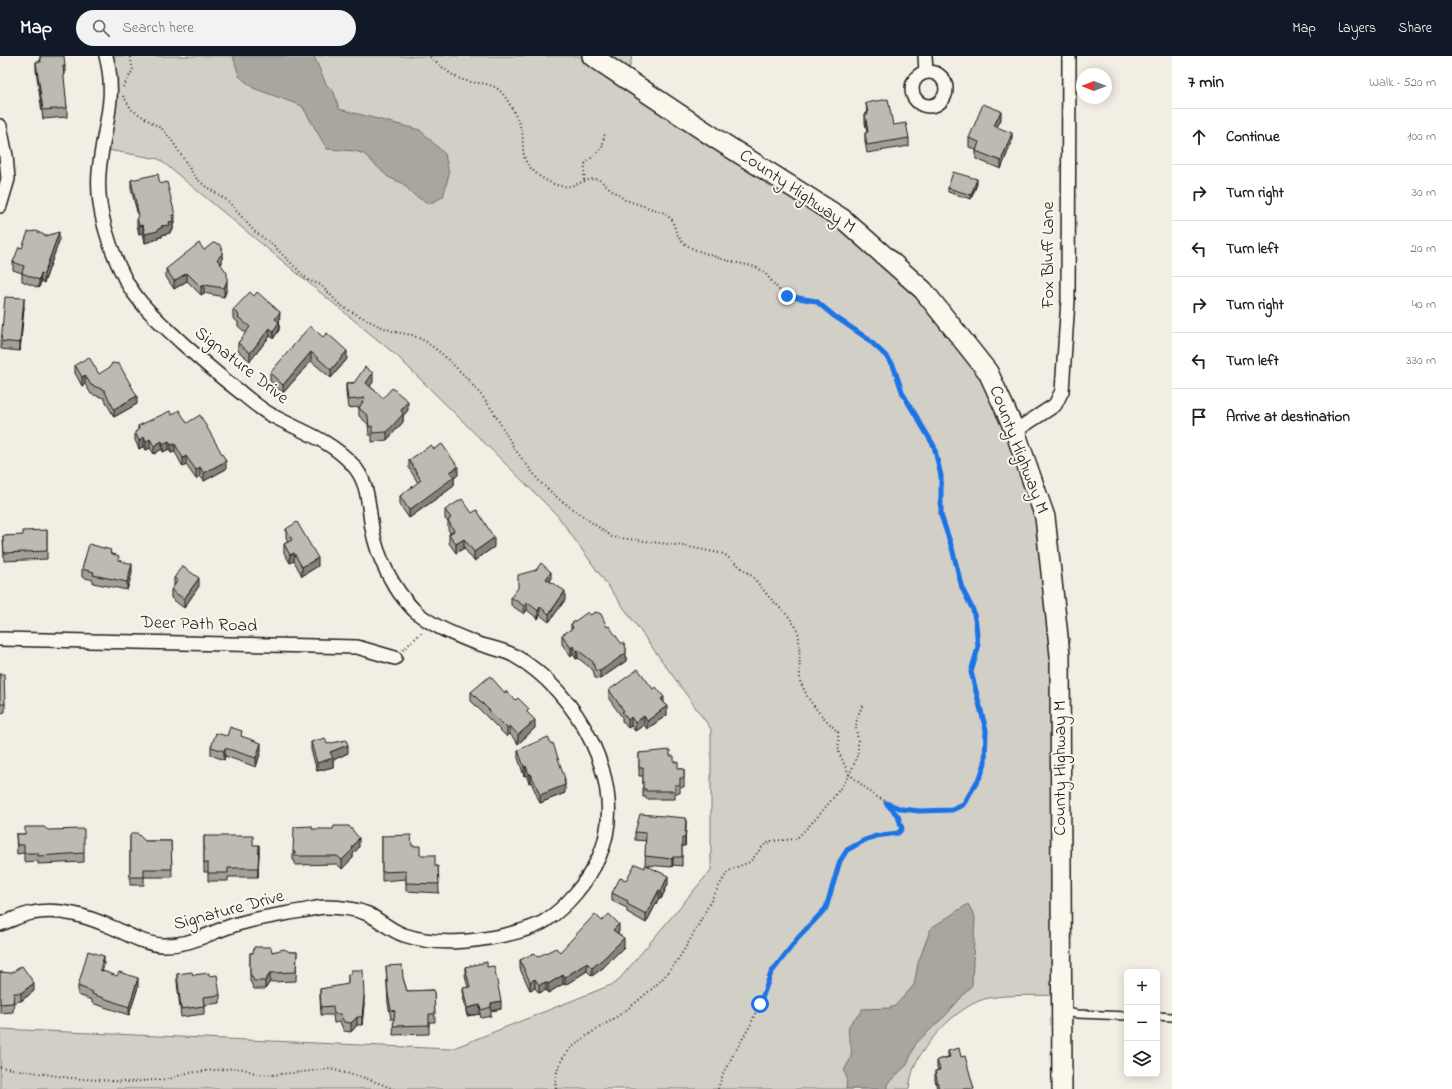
<!DOCTYPE html>
<html lang="en">
<head>
<meta charset="utf-8">
<style>
  :root { --surface:#fff; --page:#f2f2f2; --text:#202124; --muted:#757577; --line:#e0e0e0; --accent:#111827 }
  body { margin:0; font-family:"Indie Flower",sans-serif; background:var(--page); color:var(--text) }
  .controls { position:absolute; right:12px; bottom:12px; display:grid; overflow:hidden; border-radius:6px; box-shadow:0 2px 10px #0003 }
  .controls button { width:36px; height:36px; display:grid; place-items:center; padding:0; border:0; border-bottom:1px solid var(--line); background:var(--surface); color:var(--text); font:20px sans-serif }
  .compass { position:absolute; left:1076px; top:12px; width:36px; height:36px; border-radius:50%; background:var(--surface); box-shadow:0 2px 10px #0003; rotate:270deg }
  .stop { position:absolute; width:12px; height:12px; margin:-9px; border:3px solid #1a73e8; border-radius:50%; background:#fff }
  .stop.end { background:#1a73e8; border-color:#fff; box-shadow:0 1px 4px #0008 }
  .list { margin:0; padding:0; list-style:none }
  h2 { display:flex; justify-content:space-between; align-items:center; height:52px; margin:0; padding:0 16px; font-size:17px }
  h2 small { font-size:13px; font-weight:400; color:var(--muted) }
  .list li { display:grid; grid-template-columns:26px 1fr auto; gap:12px; align-items:center; box-sizing:border-box; height:56px; padding:0 16px; border-top:1px solid var(--line) }
  .list b { display:block; font-size:15px; white-space:nowrap }
  .list em { font-size:13px; font-style:normal; color:var(--muted) }
  .icon { flex:none; width:22px; height:22px; fill:none; stroke:currentColor; stroke-width:2; stroke-linecap:round; stroke-linejoin:round }
  .map { position:relative; flex:none; width:1172px; height:1033px; overflow:hidden }
  header { display:flex; align-items:center; gap:24px; box-sizing:border-box; height:56px; padding:0 20px; background:var(--accent); color:#fff }
  header strong { font-size:19px }
  nav { display:flex; gap:22px; margin-inline-start:auto; font-size:14px }
  .search { width:280px; height:36px; background:var(--page); display:flex; align-items:center; gap:10px; box-sizing:border-box; padding:0 14px; border-radius:22px; color:var(--muted); font-size:15px }
  main { display:flex }
  aside { flex:1; background:var(--surface) }
  .map>svg:first-child { display:block }
  .green { fill:#d2cfc6; stroke:#777671 }
  .water { fill:#a9a6a0; stroke:#716f6b }
  .lines { fill:none; stroke-linecap:round; stroke-linejoin:round }
  .lane-casing { stroke:#1c1c1c; stroke-width:10 }
  .street-casing { stroke:#1c1c1c; stroke-width:16 }
  .secondary-casing { stroke:#1c1c1c; stroke-width:22 }
  .path { stroke:#1c1c1c; stroke-width:2; stroke-dasharray:1 3; stroke-linecap:butt }
  .lane { stroke:#fbf7ec; stroke-width:7 }
  .street { stroke:#fbf7ec; stroke-width:13 }
  .secondary { stroke:#fbf7ec; stroke-width:19 }
  .wall { fill:#a3a098; stroke:#1c1c1c }
  .shaded-wall { fill:#84827c; stroke:#1c1c1c }
  .building { fill:#bdbab1; stroke:#1c1c1c }
  .route { stroke:#1a73e8; stroke-width:5 }
  .labels { text-anchor:middle; dominant-baseline:central; stroke-width:4; stroke-linejoin:round; paint-order:stroke }
  .street-label { font-size:18px; fill:#1c1c1c; stroke:#fbf7ec }
</style>
</head>
<body>
<header>
<strong>Map</strong>
<div class="search"><svg class="icon" aria-label="search" viewBox="0 0 24 24"><circle cx="10" cy="10" r="6"/><path d="M15 15l6 6"/></svg>Search here</div>
<nav><a>Map</a><a>Layers</a><a>Share</a></nav>
</header>
<main>
<div class="map">
<svg width="1172" height="1033" viewBox="0 0 1172 1033">
  <rect width="100%" height="100%" fill="#f2eee4"/>
  <filter id="ink" filterUnits="userSpaceOnUse"><feTurbulence type="fractalNoise" baseFrequency=".025" numOctaves="2"/><feDisplacementMap in="SourceGraphic" scale="8" xChannelSelector="R" yChannelSelector="G"/><feConvolveMatrix kernelMatrix="1 2 1 2 8 2 1 2 1" color-interpolation-filters="sRGB"/></filter>
  <g filter="url(#ink)">
    <path class="green" d="M106 0H632L627 24 843 163 988 316 1050 493 1060 939C1036 940 1011 938 989 942 961 947 926 984 915 1009 912 1016 910 1025 909 1033H0V973L451 993 616 927 711 814V673L557 459 396 299 159 103 102 93Z"/>
    <path class="water" d="M233 0H314L326 28 334 36 339 53 420 74 445 98 449 118 443 141 429 148 414 139 402 127 388 121 364 98 355 95 327 93 302 50 253 32 239 20Z
      M968 848 975 861 972 929 946 959 916 987 907 1009 887 1028V1033H846L847 1022 844 1015C846 1010 850 1005 851 1000 854 981 838 973 861 957L862 953 889 952 895 950 914 929 918 907 931 872Z"/>
    <g class="lines">
      <defs>
        <path id="lane" d="M1063 956 1078 958 1127 960
          M1157 960 1172 961"/>
        <path id="street" d="M925 0 926 16
          M912 33a17 17 0 1 1 34 0a17 17 0 1 1-34 0Z
          M0 70 6 100 8 123 0 150
          M1015 375 1055 349 1062 335 1068 244 1069 0
          M0 583 357 591 395 602
          M0 868C10 865 21 859 32 857 60 851 89 861 114 872 129 879 145 888 162 889 191 890 208 877 234 869 256 862 279 859 301 855 309 854 318 851 326 851 338 851 356 853 368 858 380 864 391 875 404 879 437 890 472 886 505 879 518 876 534 872 545 865 568 850 587 826 599 801 631 730 577 634 513 599 501 593 487 591 473 586 453 578 430 569 414 554 393 533 377 501 372 472 368 449 369 426 352 408 330 384 301 375 273 360 261 354 250 344 239 335 219 320 200 303 181 286 160 266 139 249 125 223 109 192 96 152 99 117 102 74 118 45 106 0"/>
        <path id="secondary" d="M592 0 718 84 843 163 923 234 988 316 1015 375 1045 461 1060 599 1062 1033"/>
      </defs>
      <use href="#lane" class="lane-casing"/>
      <use href="#street" class="street-casing"/>
      <use href="#secondary" class="secondary-casing"/>
      <path class="path" d="M123 31 133 14 130 0
        M123 40 132 54 162 73 171 83 195 121 205 130 228 145 254 175 274 190 308 224 321 229 340 249 354 257 377 269 395 276 412 279 425 285 442 298 464 319 482 340 493 355 514 392 540 426 559 443 612 481 684 490 724 498 753 521 769 541 789 561 796 571 799 580 800 625 808 642 820 658 838 676 839 697 849 718 875 740 902 753 919 755 952 754 963 749 981 719 985 707 986 674 971 616 978 592 976 569 973 554 962 532 952 492 941 459V420L934 389 903 338 893 309 886 300 855 273 834 260 817 245 787 240 778 233 764 216 756 211 725 204 693 193 682 186 677 178 672 164 665 157 625 144 598 123C583 122 574 133 561 130 548 128 527 114 524 100 522 92 524 82 521 73 518 62 507 41 499 34 490 26 477 28 467 25 452 22 441 9 429 0
        M584 124 585 108 602 92 605 76
        M403 594 423 575
        M0 1011 70 1022 128 1026 169 1023 187 1017 235 1012 244 1013 257 1018 272 1019 330 1013 365 1022 394 1033
        M556 1033C551 992 595 977 622 957 633 949 645 939 655 930 688 900 703 854 727 817L732 813 750 806 763 790 771 785 796 783C815 765 852 724 857 699 862 677 848 673 864 648
        M718 1033 724 1015 751 968 771 917 798 882 826 852 840 805 847 794 865 784 876 780 898 777 902 773 898 760 887 748"/>
      <use href="#lane" class="lane"/>
      <use href="#street" class="street"/>
      <use href="#secondary" class="secondary"/>
    </g>
    <path class="wall" d="M40 0 65 10V19H63L67 52V61L43 63 36 14V6H40Z
      M866 47 909 82V90L867 97 865 85V77L867 76 865 67V58H867Z
      M1001 63 997 71 1012 85 1001 113 976 103V94L969 91V82Z
      M131 124 160 128 175 159V167H173V174H170V177L162 179V181H158V183L145 187 143 177 139 178 137 169V161L138 160 131 133Z
      M977 128 971 143 948 136V132Z
      M46 180 59 185 44 227 41 225 39 232 22 225V217L13 214V206L22 192Z
      M204 194 222 200V207L220 208 227 233 224 241 204 237 201 239 187 225 174 233 166 221V213Z
      M24 251 20 295 1 293V285Z
      M233 254 280 265 279 266V274L273 283 270 280 250 305 238 295V287L246 277 238 270V266L233 262Z
      M323 281 347 303 331 322 311 305 283 337 270 325V317Z
      M75 309 99 318 137 348 114 361 104 342 91 338 85 328 82 330 75 317Z
      M373 326 370 330 383 342 408 354 403 360V366L387 384 372 386V379H369L368 368 359 360V351L348 352 346 336V327Z
      M172 359 187 367 226 413 204 425 200 420 196 423 186 409 183 411 175 396 171 397 169 393 163 396 162 393 154 398 150 392 146 394 144 390 139 393 135 384V376L138 374V370Z
      M434 393 458 419 454 422V430L409 462 400 449V440L418 427 409 412V404Z
      M445 454 494 491 474 505 464 492 456 497 449 487V478L450 477 448 473V466L445 463Z
      M286 473 318 510 302 520 294 505 290 507 284 497V488L288 486 286 481Z
      M47 474V503L4 505 3 480H23Z
      M111 497 132 517 127 534 93 527V524L82 521V513Z
      M174 522 199 530 184 552 171 542V534L174 530Z
      M551 524 550 525 565 544 549 566 540 559 538 563 527 554 524 558 511 549V541Z
      M590 559 607 571 626 600V605L600 623 595 622 593 614 578 602 576 603 573 598 571 601 562 588V579L571 574V568Z
      M0 618 5 648V656L0 657Z
      M653 633 664 647 667 659 647 673 644 669 635 675 631 670 628 672 622 665V661L609 643V634Z
      M471 636 505 637 529 658 535 672 518 688 510 678 507 681 471 645Z
      M227 680 242 681 261 695 256 711 225 700 224 704 211 699V691Z
      M311 686 348 697 333 704V711L317 715 311 694Z
      M518 694 565 737 540 747 531 726 529 727 526 719 524 720 518 702Z
      M639 697 670 700 678 713H684V731H680V737H675V743H646V741H643V720H639Z
      M686 770 685 790H682V810L673 809 672 811 645 809 646 785 635 784V776Z
      M312 773 359 791 353 798V802L342 813 337 808 295 809V805L293 804V796Z
      M16 778H25L84 797V806L38 808V805L24 806V797L17 798Z
      M130 780 145 785H171L172 821H144V829H130Z
      M204 780 253 789 259 797 258 821H228V825H208V816H204Z
      M382 780 412 790 420 799 435 810H438L439 837 406 835V823L382 825Z
      M626 824 668 828 661 843 659 842 646 867 627 856V852L612 845V837Z
      M602 865 619 876 618 877 624 891 604 911 592 920 587 915 565 929 563 928 548 937 546 934 539 937 535 932 530 934 520 913V904L537 901 560 896Z
      M272 896H297L296 925 270 926 265 933H254L250 925V897Z
      M104 909 102 915 138 931 129 959 92 947V944L78 939V930Z
      M386 910 403 922 407 935 434 934 435 966H429V978L393 979 394 963H391L388 947Z
      M465 911H487L501 953 491 955V960L481 962 480 958 467 960 463 941V932H468L465 919Z
      M0 916 34 935 21 945 14 946 13 956 0 957Z
      M177 918 209 920 220 939V947L204 949V958L181 961 177 926Z
      M348 918 364 948 362 969H357L351 976 344 975 340 966 334 967 333 959H321L320 942V933L348 929Z
      M948 995 961 1001 974 1033H937L935 1024V1015H938L937 1012V1004L948 1001Z"/>
    <path class="shaded-wall" d="M1001 55V63L994 78V70Z
      M1012 77V85L1001 113V105Z
      M977 123V128L971 143V139Z
      M173 165V174H170V177L162 179V181H158V183L145 187V178L158 173 169 166Z
      M143 169V177L139 178V170Z
      M59 176V185L44 227V218Z
      M222 192V207L217 211V203Z
      M41 217V225L39 232V224Z
      M187 217V225L174 233V225Z
      M227 225V233L224 241V232Z
      M204 229V237L201 239V231Z
      M24 242V251L20 295V287Z
      M280 256 279 274 273 283V275L275 263Z
      M270 272V280L250 305V297Z
      M347 295V303L331 322V314Z
      M311 296V305L283 337V329Z
      M373 317V326L366 336V327Z
      M85 319V328L82 330V321Z
      M137 340V348L114 361V353Z
      M408 345V354L403 360V366L387 384V376L401 354Z
      M144 381V390L139 393V385Z
      M150 383V392L146 394V386Z
      M162 385V393L154 398V390Z
      M169 385V393L163 396V388Z
      M175 388V396L171 397V389Z
      M186 400V409L183 411V402Z
      M226 405V413L204 425V417Z
      M200 411V420L196 423V414Z
      M458 411V419L454 422V430L409 462V454L450 416Z
      M494 482V491L474 505V496Z
      M464 483V492L456 497V488Z
      M294 497V505L290 507V499Z
      M318 502V510L302 520V511Z
      M132 508V517L127 534V526Z
      M551 516V524L546 532V523Z
      M199 522V530L184 552V543Z
      M565 535V544L549 566V558Z
      M527 546V554L524 558V550Z
      M540 551V559L538 563V555Z
      M573 590V598L571 601V592Z
      M626 592V605L600 623V615Z
      M578 594V602L576 603V595Z
      M664 641V649L661 643Z
      M667 650V659L647 673V665Z
      M644 660V669L635 675V667Z
      M631 661V670L628 672V664Z
      M535 664V672L518 688V679Z
      M510 670V678L507 681V672Z
      M261 687V695L256 711V702Z
      M348 689V697L333 704V711L317 715V707L330 696Z
      M225 692V700L224 704V695Z
      M526 710V719L524 720V711Z
      M529 718H531V726L529 727Z
      M564 723H565V737L540 747V739Z
      M686 762V770L685 790V782Z
      M359 782V791L353 798V802L342 813V804Z
      M259 789V797L258 821V812Z
      M673 801V809L672 811V803Z
      M668 820V828L661 843V835Z
      M659 834V842L646 867V858Z
      M619 868V876L613 882V874Z
      M624 882V891L604 911 592 920V912Z
      M104 900V909L100 923V914Z
      M587 907V915L565 929V921Z
      M270 917V926L265 933V925Z
      M563 919V928L548 937V928Z
      M138 922V931L129 959V951Z
      M535 923V932L530 934V926Z
      M546 926V934L539 937V929Z
      M34 927V935L21 945V937Z
      M364 940V948L362 969V961Z
      M501 945V953L491 955V947Z
      M480 949V958L467 960V952Z
      M357 961V969L351 976V967Z"/>
    <path class="building" d="M40 0H64L65 10H63L67 52 43 54 36 6H41Z
      M888 43 893 69 906 67 909 82 867 89 865 77 868 76 865 58H868L866 47Z
      M983 48 1001 55 994 70 1012 77 1001 105 976 95 979 86 969 82Z
      M953 116 977 123 971 139 948 132Z
      M158 118 160 128 167 126 175 159H172L173 165 169 166 170 169 161 170 162 172 158 173V175L145 178 143 169 139 170 137 161 139 160 131 124Z
      M36 175 46 180 59 176 44 218 41 217 39 224 22 217 24 210 13 206 19 191 22 192 28 176Z
      M199 187 204 194 213 187 219 188 222 192V198L217 203 227 217V225L224 232 204 229 201 231 187 217 174 225 166 213Z
      M250 236 254 240 257 236 280 256 275 263 279 266 273 275 270 272 250 297 238 287 250 271 238 261 239 259 233 254Z
      M5 241 24 242 20 287 1 285Z
      M310 270 323 281 327 277 347 295 331 314 311 296 283 329 270 317Z
      M89 301 99 318 110 311 112 307 119 308 137 340 114 353 104 334 91 329 85 319 82 321 75 309Z
      M365 311 373 317 366 327 383 342 392 332 408 345 401 354 403 358 387 376 372 377V370L369 371 368 360 359 352 365 342 348 344 346 327H354Z
      M179 354 187 367 200 359 226 405 204 417 200 411 196 414 186 400 183 402 175 388 171 389 169 385 163 388 162 385 154 390 150 383 146 386 144 381 139 385 135 376 139 373 138 370 170 355 172 359Z
      M442 388 458 411 450 416 454 421 409 454 400 440 421 424 409 404 431 389 434 393Z
      M462 443 472 457 477 454 494 482 474 496 464 483 456 488 449 478 454 475 448 464 451 462 445 454Z
      M297 466 318 502 302 511 294 497 290 499 284 488 292 484 286 473Z
      M47 474V495L4 497 3 480 23 479V475Z
      M89 488 111 494 110 497 119 500 118 504 132 508 127 526 93 519 94 516 82 513Z
      M541 507 551 516 546 523 565 535 549 558 540 551 538 555 527 546 524 550 511 541 518 532V519L536 514Z
      M182 510 199 522 184 543 171 534 178 524 174 522Z
      M588 556 590 559 596 556 601 558 607 571 609 570 621 587H624L626 592V597L600 615 595 614 593 606 578 594 576 595 573 590 571 592 562 579 573 572 571 568Z
      M638 613 653 633 656 631 664 641 661 643 667 650 647 665 644 660 635 667 631 661 628 664 622 656 624 655 609 634Z
      M0 618H4L5 648H0Z
      M490 620 505 637 506 635 516 644 518 642 529 653 527 656 535 664 518 679 510 670 507 672 471 636Z
      M230 671 242 675 241 680 261 687 256 702 225 692 224 695 211 691 216 677 227 680Z
      M548 681 551 688 553 687 565 723H564L565 729 540 739 531 718H529L526 710 524 711 518 694Z
      M325 682 327 688 346 684 348 689 330 696 333 702 317 707 311 686Z
      M670 694V700H674V706H678V713H684V722H680V729H675V735H646V733H643V712H639V697Z
      M640 758 686 762 685 782H682V801H673L672 803 645 800 646 777 635 776Z
      M312 770V773H333L334 770H349L359 782 352 792 353 793 342 804 337 800H295V796H293L294 771Z
      M25 771H44L48 774 84 773V797L38 800V797H24V789H17L16 778H25Z
      M132 777H137L145 785H171L172 813H144V821H130V780Z
      M411 779 412 790H420V799H435V810H438L439 828 406 827V815L382 816V780Z
      M204 780H253V789H259L258 812H228V817H208V807H204Z
      M635 808 645 812V809L668 820 661 835 659 834 646 858 627 848 628 845 612 837 620 822 626 824Z
      M595 858 602 865 609 858 619 868 613 874 624 882 604 902 592 912 587 907 565 921 563 919 548 928 546 926 539 929 535 923 530 926 520 904 534 897 537 901 556 892 560 896Z
      M254 891H271L272 896 284 893 290 896H297L296 916 270 917 265 925H254L250 917V897H253Z
      M88 895 104 900 100 914 117 920 119 916 138 922 129 951 92 938 93 936 78 930Z
      M487 906V911L494 910 501 945 491 947V951L481 954 480 949 467 952 463 932 470 931 465 911Z
      M402 909 403 922 407 935 434 934 435 958H429V969L393 970 395 955 391 954 388 938 386 910Z
      M22 910 34 927 21 937H14L13 947 0 948V916L11 917Z
      M351 914H363L364 940 362 961H357L351 967 344 966 340 958H334L333 950 321 951 320 933 348 928V918H351Z
      M192 916 193 919 209 917V920L217 919 220 939 203 941 204 950 181 953 177 918Z
      M959 992 961 1001 965 1000 974 1033H939L935 1015 940 1014 937 1004 950 1001 948 995Z"/>
  </g>
  <g class="lines" filter="url(#ink)">
    <path class="route" d="M760 948 771 917 798 882 826 852 840 805 847 794 865 784 876 780 898 777 902 773 898 760 886 747 902 753 919 755 952 754 963 749 981 719 985 707 986 674 971 616 978 592 976 568 973 554 962 532 952 492 941 459V420L934 390 903 338 893 309 886 300 868 283 834 260 816 245 787 240"/>
  </g>
  <g class="labels">
    <g class="street-label">
      <text transform="translate(797 136) rotate(34)">County Highway M</text>
      <text transform="translate(1049 199) rotate(-90)">Fox Bluff Lane</text>
      <text transform="translate(241 310) rotate(38)">Signature Drive</text>
      <text transform="translate(1018 394) rotate(69)">County Highway M</text>
      <text transform="translate(199 569) rotate(2)">Deer Path Road</text>
      <text transform="translate(1061 712) rotate(-90)">County Highway M</text>
      <text transform="translate(229 855) rotate(-15)">Signature Drive</text>
    </g>
  </g>
</svg>
<div class="controls">
<button>+</button>
<button>−</button>
<button><svg class="icon" aria-label="layers" viewBox="0 0 24 24"><path d="M12 4l9 5-9 5-9-5zM3 14l9 5 9-5"/></svg></button>
</div>
<svg class="compass" viewBox="-18 -18 36 36"><path d="M0-13l5 13h-10z" fill="#e53935"/><path d="M0 13l5-13h-10z" fill="#757577"/></svg>
<div class="stop" style="left:760px;top:948px"></div>
<div class="stop end" style="left:787px;top:240px"></div>
</div>
<aside>
<h2>7 min<small>Walk · 520 m</small></h2>
<ul class="list">
<li><svg class="icon" aria-label="ahead" viewBox="0 0 24 24"><path d="M12 20V5M6 11l6-6 6 6"/></svg><div><b>Continue</b></div><em>100 m</em></li>
<li><svg class="icon" aria-label="right" viewBox="0 0 24 24"><path d="M7 20v-9h11M14 6l5 5-5 5"/></svg><div><b>Turn right</b></div><em>30 m</em></li>
<li><svg class="icon" aria-label="left" viewBox="0 0 24 24"><path d="M17 20v-9H6M10 6l-5 5 5 5"/></svg><div><b>Turn left</b></div><em>20 m</em></li>
<li><svg class="icon" aria-label="right" viewBox="0 0 24 24"><path d="M7 20v-9h11M14 6l5 5-5 5"/></svg><div><b>Turn right</b></div><em>40 m</em></li>
<li><svg class="icon" aria-label="left" viewBox="0 0 24 24"><path d="M17 20v-9H6M10 6l-5 5 5 5"/></svg><div><b>Turn left</b></div><em>330 m</em></li>
<li><svg class="icon" aria-label="arrive" viewBox="0 0 24 24"><path d="M6 21V4h12l-3 4 3 4H6"/></svg><div><b>Arrive at destination</b></div></li>
</ul>
</aside>
</main>
</body>
</html>
